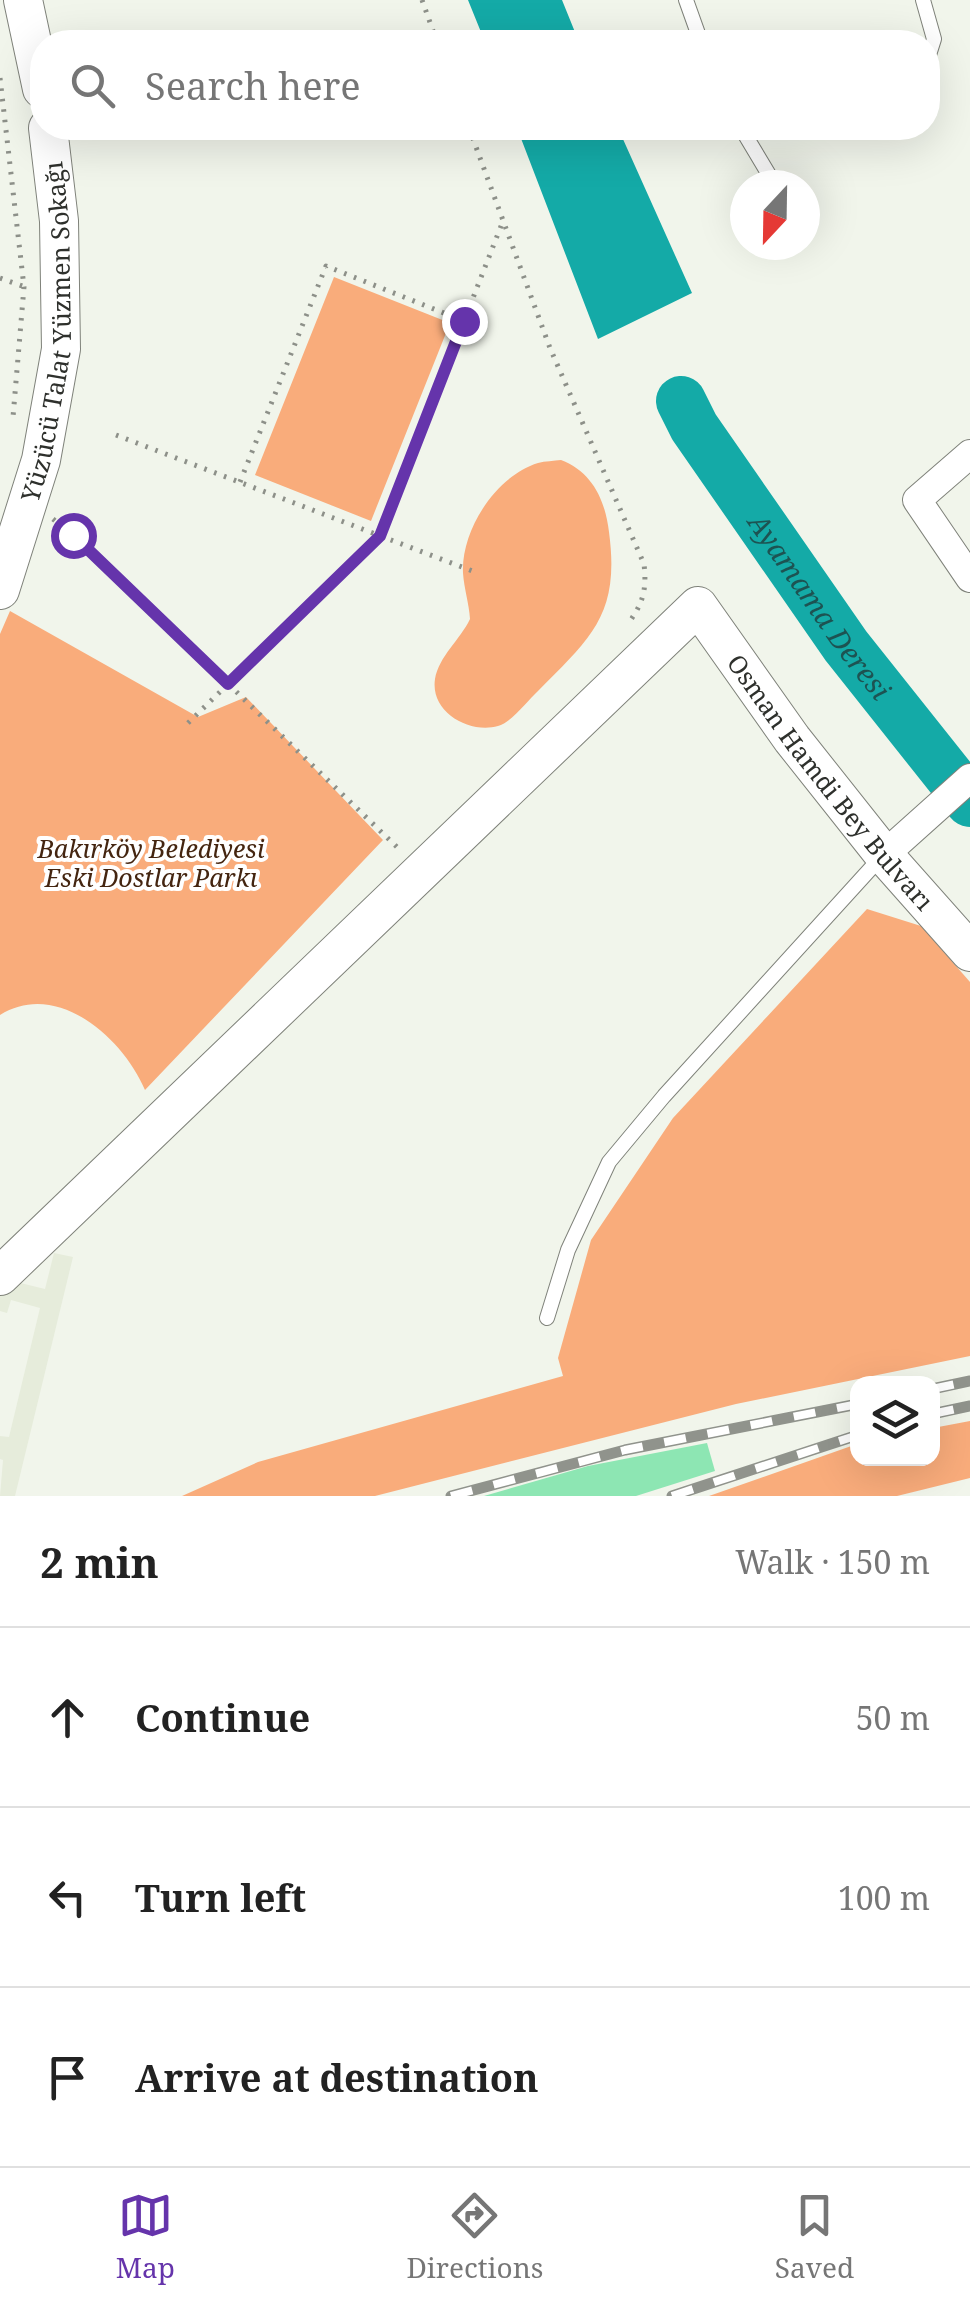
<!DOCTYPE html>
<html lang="en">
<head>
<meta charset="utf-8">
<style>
  :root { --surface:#fff; --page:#f2f2f2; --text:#222; --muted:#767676; --line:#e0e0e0; --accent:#6534ab }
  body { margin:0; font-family:"Noto Serif",serif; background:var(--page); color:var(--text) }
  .controls { position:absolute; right:30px; bottom:30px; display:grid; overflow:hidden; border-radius:20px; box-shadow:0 10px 40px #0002 }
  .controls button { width:90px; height:90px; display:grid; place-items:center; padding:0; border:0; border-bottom:2px solid var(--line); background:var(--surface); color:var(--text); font:50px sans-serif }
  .compass { position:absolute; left:730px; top:170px; width:90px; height:90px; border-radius:50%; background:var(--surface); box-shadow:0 10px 40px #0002; rotate:202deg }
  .stop { position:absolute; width:30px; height:30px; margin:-22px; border:8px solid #6534ab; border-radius:50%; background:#fff }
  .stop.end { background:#6534ab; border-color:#fff; box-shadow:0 2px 10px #0008 }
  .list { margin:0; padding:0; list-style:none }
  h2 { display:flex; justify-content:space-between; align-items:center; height:130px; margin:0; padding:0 40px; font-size:42px }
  h2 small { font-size:32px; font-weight:400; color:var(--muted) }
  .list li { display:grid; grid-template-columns:65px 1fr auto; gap:30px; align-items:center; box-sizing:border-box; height:180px; padding:0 40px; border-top:2px solid var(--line) }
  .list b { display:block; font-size:38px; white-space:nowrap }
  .list em { font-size:32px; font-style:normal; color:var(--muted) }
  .icon { flex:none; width:55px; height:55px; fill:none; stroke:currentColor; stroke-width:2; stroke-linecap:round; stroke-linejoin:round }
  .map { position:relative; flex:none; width:970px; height:1496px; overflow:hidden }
  .search { position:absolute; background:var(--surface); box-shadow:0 10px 40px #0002; left:30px; right:30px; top:30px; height:110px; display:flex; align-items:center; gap:25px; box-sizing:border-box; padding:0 35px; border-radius:40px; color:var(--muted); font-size:38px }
  .sheet { height:670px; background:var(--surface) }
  nav { display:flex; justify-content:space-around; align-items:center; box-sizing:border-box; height:140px; border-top:2px solid var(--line); background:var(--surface); font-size:28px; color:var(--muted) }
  nav a { display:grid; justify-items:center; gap:5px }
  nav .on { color:var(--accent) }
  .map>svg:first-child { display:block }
  .built { fill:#e6ecdb }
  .green { fill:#f9ac7b }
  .water { fill:#14aaa7 }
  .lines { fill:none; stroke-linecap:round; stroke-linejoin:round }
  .river { stroke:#14aaa7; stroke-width:50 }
  .building { fill:#8de6b3 }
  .lane-casing { stroke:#7f827a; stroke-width:16 }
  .street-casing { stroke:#7f827a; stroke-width:30 }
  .secondary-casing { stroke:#7f827a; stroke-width:40 }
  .path { stroke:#8d9089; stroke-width:5; stroke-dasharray:2.5 8; stroke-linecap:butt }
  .lane { stroke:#fff; stroke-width:14 }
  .street { stroke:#fff; stroke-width:28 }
  .secondary { stroke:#fff; stroke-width:38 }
  .rail-casing { stroke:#90938c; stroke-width:11 }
  .rail { stroke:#fff; stroke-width:8; stroke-dasharray:22; stroke-linecap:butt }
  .route { stroke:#6534ab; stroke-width:12 }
  .labels { text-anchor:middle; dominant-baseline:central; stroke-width:8; stroke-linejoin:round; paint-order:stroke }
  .street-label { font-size:25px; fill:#2e302c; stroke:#fff }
  .park-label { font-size:25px; font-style:italic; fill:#442510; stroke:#fff }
  .water-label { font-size:28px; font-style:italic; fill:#1d5352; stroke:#fff }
</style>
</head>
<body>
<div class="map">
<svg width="970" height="1496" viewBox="0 0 970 1496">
  <rect width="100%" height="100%" fill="#f1f5eb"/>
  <path class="built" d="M54 1253 73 1257 15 1496H0L3 1460 0 1459V1436L9 1437 40 1308 11 1300 7 1313 0 1311V1278L45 1289Z"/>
  <path class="green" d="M334 277 450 323 371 521 255 475Z
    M561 460C592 472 605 499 609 532 620 614 592 637 538 691 527 701 512 722 498 726 469 734 430 712 435 679 439 656 460 640 470 619 469 604 464 588 463 573 461 530 496 476 538 463 545 461 554 461 561 460Z
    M10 611 198 717 246 697 383 840 145 1090C123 1038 57 979 0 1015V634Z
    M867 909 921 926 970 982V1356L736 1404 375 1496H182L258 1462 563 1376 558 1358 591 1240 673 1118Z
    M970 1421V1478L897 1496H709L857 1444 858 1458H932L933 1428Z"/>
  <path class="water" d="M468 0H562L579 42H485Z
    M517 128H618L692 293 598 339Z"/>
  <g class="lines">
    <path class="river" id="s1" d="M681 401 694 427 846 646 970 802"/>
  </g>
  <path class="building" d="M707 1443 715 1471 636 1496H484L588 1466Z"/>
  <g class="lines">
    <defs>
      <path id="lane" d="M686 0 701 42
        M923 0 934 39 928 58
        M741 128 771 178
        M547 1318 568 1250 609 1162 664 1096 883 855"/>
      <path id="street" d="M970 454 917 500 970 578
        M884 855 970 778"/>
      <g id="secondary">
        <path d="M23 0 42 89"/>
        <path id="s2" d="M0 590 41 460 61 349 59 221 48 128"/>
        <path id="s3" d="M0 1276 698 606 792 739 884 855 970 952"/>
      </g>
    </defs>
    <use href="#lane" class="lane-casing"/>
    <use href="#street" class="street-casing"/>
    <use href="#secondary" class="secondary-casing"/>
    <path class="path" d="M422 0 437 42
      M0 78 24 287 13 417
      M469 128 550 348 644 564C647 590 643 604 627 625
      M0 278 25 287
      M116 435 475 572
      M240 482 326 266 464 321
      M53 519 102 562 400 850
      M188 723 380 536 503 221"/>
    <use href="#lane" class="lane"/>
    <use href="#street" class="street"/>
    <use href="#secondary" class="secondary"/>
    <defs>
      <path id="rail" d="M932 1389 970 1381
        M932 1414 970 1406
        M451 1496 625 1450 858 1404
        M672 1496 858 1435"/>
    </defs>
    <use href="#rail" class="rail-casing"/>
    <use href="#rail" class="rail"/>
  </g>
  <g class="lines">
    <path class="route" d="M73 535 228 684 380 536 464 321"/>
  </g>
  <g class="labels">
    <g class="street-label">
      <text stroke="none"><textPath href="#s2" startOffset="265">Yüzücü Talat Yüzmen Sokağı</textPath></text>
      <text stroke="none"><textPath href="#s3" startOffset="1188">Osman Hamdi Bey Bulvarı</textPath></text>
    </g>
    <g class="park-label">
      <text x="151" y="848">Bakırköy Belediyesi<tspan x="151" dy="29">Eski Dostlar Parkı</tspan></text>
    </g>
    <g class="water-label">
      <text stroke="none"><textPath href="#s1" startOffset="248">Ayamama Deresi</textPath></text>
    </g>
  </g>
</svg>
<div class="controls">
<button><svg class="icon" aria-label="layers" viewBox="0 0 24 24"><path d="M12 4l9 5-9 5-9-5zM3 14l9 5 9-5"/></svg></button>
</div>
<svg class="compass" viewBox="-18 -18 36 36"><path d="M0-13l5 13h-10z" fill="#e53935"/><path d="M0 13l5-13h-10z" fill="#767676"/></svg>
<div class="stop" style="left:73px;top:535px"></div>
<div class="stop end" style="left:464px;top:321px"></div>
<div class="search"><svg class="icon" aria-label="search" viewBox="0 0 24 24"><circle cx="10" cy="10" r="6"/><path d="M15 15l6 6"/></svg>Search here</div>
</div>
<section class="sheet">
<h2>2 min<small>Walk · 150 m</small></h2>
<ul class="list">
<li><svg class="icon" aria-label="ahead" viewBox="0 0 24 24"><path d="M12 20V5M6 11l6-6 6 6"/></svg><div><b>Continue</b></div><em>50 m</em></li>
<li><svg class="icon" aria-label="left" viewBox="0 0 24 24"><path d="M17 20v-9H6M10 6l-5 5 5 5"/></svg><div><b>Turn left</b></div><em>100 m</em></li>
<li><svg class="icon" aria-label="arrive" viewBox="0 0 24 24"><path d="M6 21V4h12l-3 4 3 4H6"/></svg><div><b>Arrive at destination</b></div></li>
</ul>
</section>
<nav>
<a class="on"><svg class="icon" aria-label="map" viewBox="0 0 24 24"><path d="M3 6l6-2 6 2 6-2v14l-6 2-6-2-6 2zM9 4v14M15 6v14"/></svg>Map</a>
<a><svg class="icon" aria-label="directions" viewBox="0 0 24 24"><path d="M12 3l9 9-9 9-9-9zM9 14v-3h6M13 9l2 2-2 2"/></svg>Directions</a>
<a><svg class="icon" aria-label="saved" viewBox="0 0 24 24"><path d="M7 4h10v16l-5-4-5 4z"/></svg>Saved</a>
</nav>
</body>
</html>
